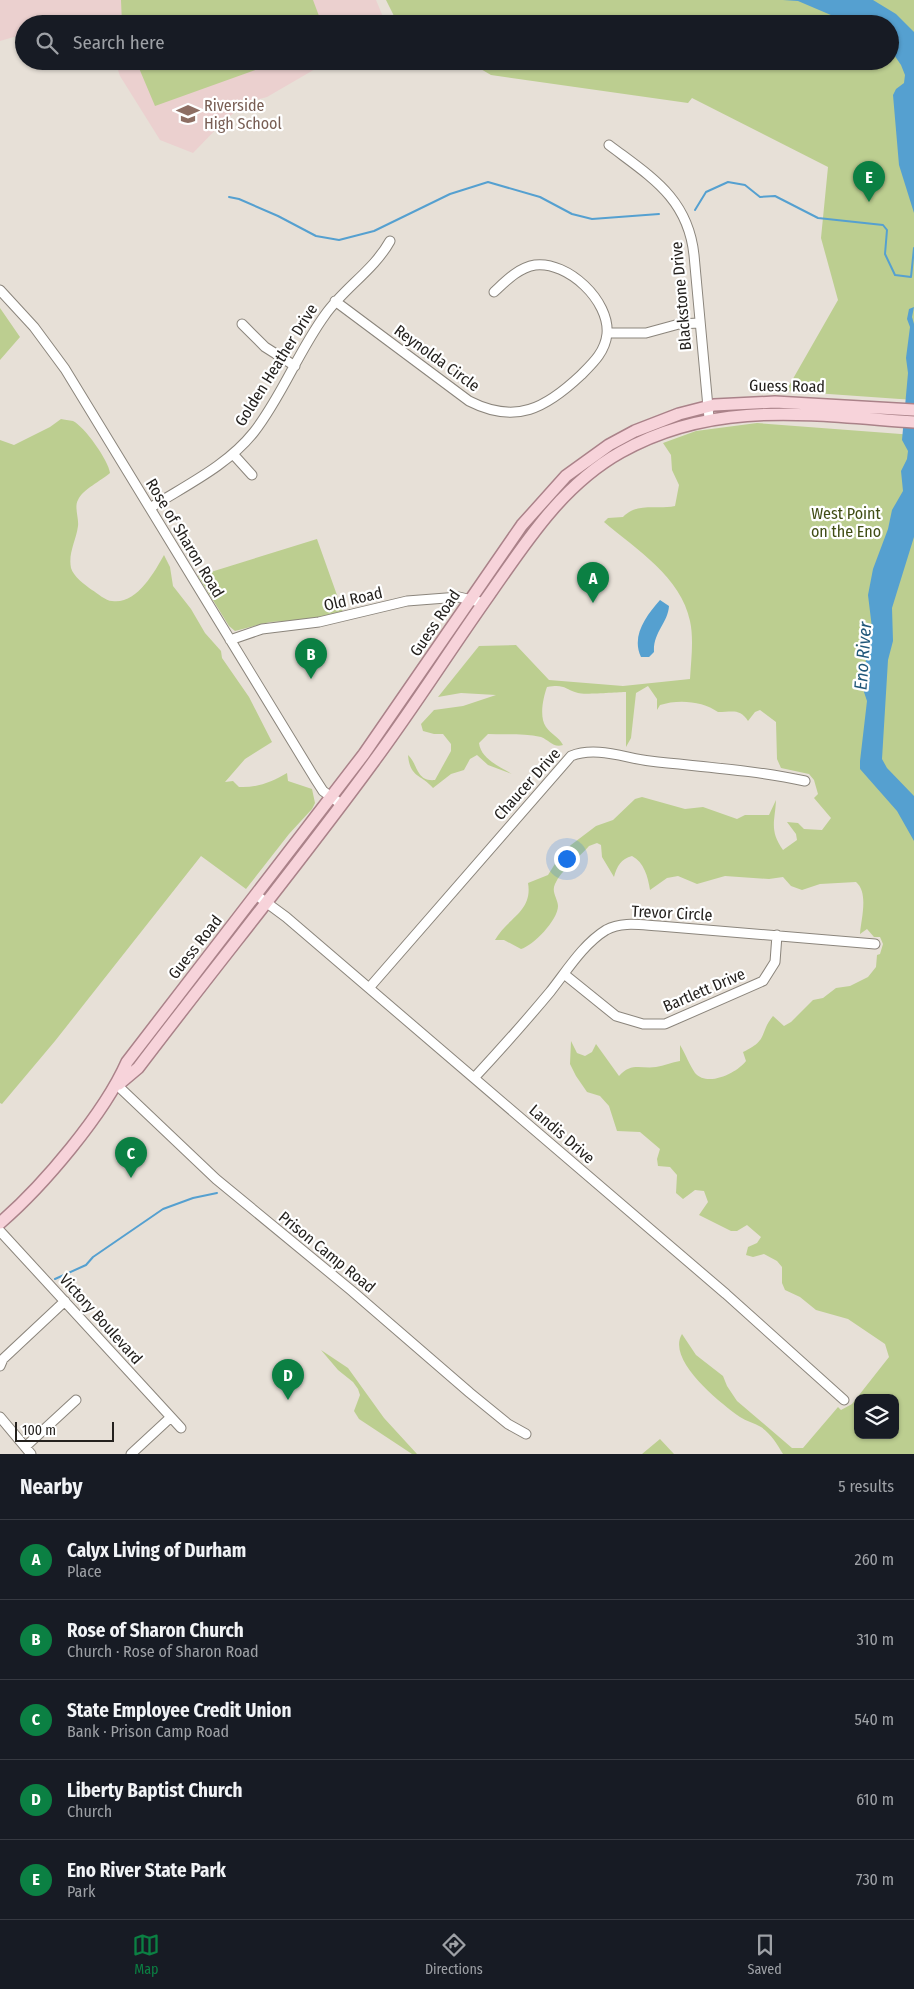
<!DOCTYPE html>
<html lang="en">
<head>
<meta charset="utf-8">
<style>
  :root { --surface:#171b24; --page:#20242c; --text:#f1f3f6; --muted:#9ea1a6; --line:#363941; --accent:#0b8043 }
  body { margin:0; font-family:"Fira Sans Condensed",sans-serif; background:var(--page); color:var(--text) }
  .controls { position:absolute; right:15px; bottom:15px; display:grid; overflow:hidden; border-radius:10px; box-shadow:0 1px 4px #0004 }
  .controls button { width:45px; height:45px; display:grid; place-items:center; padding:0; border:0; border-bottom:1px solid var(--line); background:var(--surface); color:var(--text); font:25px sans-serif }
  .scale { position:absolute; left:15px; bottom:12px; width:99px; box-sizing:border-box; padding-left:5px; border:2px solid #24211e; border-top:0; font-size:14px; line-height:18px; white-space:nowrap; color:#24211e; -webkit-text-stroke:4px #fff; paint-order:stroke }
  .you { position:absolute; left:566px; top:858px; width:18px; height:18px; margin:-12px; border:4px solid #fff; border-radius:50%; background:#1a73e8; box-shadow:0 0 0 8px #1a73e833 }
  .badge { display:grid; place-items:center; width:32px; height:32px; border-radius:50%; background:var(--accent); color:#fff; font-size:16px; font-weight:700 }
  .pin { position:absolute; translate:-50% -41px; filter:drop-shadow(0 1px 2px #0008) }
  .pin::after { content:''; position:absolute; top:26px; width:18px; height:15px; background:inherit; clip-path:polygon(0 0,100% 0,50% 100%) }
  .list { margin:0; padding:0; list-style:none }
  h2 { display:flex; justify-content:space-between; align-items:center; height:65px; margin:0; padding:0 20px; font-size:21px }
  h2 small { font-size:16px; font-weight:400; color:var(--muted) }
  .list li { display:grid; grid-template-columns:32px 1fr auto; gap:15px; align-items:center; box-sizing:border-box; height:80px; padding:0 20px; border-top:1px solid var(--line) }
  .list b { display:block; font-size:19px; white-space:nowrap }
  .list p { margin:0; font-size:16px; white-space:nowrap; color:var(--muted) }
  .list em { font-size:16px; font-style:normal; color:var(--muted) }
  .icon { flex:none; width:28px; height:28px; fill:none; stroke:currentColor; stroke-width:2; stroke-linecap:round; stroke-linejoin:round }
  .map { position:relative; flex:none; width:914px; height:1454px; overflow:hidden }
  .search { position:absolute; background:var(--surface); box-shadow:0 1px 4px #0004; left:15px; right:15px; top:15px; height:55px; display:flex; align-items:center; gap:12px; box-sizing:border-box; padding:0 18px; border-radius:28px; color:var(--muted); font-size:19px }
  .sheet { height:465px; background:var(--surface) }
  nav { display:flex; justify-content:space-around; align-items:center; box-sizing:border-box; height:70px; border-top:1px solid var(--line); background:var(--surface); font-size:14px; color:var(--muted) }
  nav a { display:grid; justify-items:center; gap:2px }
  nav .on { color:var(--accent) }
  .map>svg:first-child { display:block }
  .education { fill:#ebd0cf }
  .green { fill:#bcce90; fill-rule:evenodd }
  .water { fill:#55a0d0 }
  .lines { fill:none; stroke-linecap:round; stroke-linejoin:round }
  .stream { stroke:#55a0d0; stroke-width:2 }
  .minor-casing { stroke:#8b857c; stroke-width:11 }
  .major-casing { stroke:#aa8289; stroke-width:14 }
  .minor { stroke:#fff; stroke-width:9 }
  .major { stroke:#f7d3da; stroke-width:11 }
  .labels { text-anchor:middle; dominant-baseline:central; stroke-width:4.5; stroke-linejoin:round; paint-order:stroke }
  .education-label { font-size:16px; fill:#785e54; stroke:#fff; text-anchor:start }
  .street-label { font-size:16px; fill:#24211e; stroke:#fff }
  .park-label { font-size:16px; fill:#414e16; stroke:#fff }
  .water-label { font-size:18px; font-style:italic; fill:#1f5779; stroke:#fff }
</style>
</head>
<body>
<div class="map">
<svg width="914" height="1454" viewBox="0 0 914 1454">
  <rect width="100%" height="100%" fill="#e7e0d7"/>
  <path class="education" d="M0 0H376L386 24H97L86 15 57 24H24V34L0 41Z
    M115 61H329L267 97 248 102 225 120 193 153 160 140 120 76Z"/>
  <path class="green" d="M121 0H313L322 24H122Z
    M386 0H914V400L786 391 838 300 821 238 828 167 692 98 688 103 491 75 467 61H890V24H402L396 20Z
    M136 61H280L155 106Z
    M0 308 20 337 0 360Z
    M61 419C64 420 69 420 73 421 84 426 109 461 110 473 101 481 83 489 78 500 74 507 79 518 78 526 76 541 68 553 71 568 73 576 85 585 92 590 97 593 106 601 112 601 136 605 154 573 164 555L170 567 173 586 191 609 205 633 221 651 222 658 249 697 272 742 245 759 225 782 233 781 239 787C257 788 272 782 287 773L288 781 312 789 315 803 312 809 289 834 246 889 201 856 55 1041 2 1104 0 1103V440L14 445 50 427Z
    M757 423 914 435V1454H783C777 1444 771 1434 761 1427 754 1423 746 1421 740 1417 720 1403 666 1360 682 1334L696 1355 723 1376 727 1386 737 1401 792 1448H803L838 1407 841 1410 852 1404 889 1357 885 1344 848 1319 816 1310 800 1297 785 1290 782 1283V1267L777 1261 764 1254 753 1257 746 1255 748 1247 757 1243 761 1237 747 1225 737 1231H731L699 1215 708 1202 704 1191 695 1190 683 1199 676 1193 677 1175 670 1167 658 1166 657 1159 660 1149 640 1132 617 1131 609 1106 600 1096 587 1092 576 1076 570 1064 571 1041 577 1053 585 1056 592 1052 596 1044 619 1076C631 1062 641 1069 656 1067 664 1066 672 1062 680 1061V1045C685 1053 690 1066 695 1073 708 1088 738 1072 746 1061L743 1052C769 1040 759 1033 773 1016L784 1026 791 1022 813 1000 823 998 836 988 850 986 868 977 876 967 877 955 880 954 883 944 880 937H874L867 929 860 934C861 919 869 893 856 882L820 884 802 890 791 886 783 877 769 879 725 876 697 884 678 876 667 878 650 890C648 877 644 862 632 856 621 859 617 866 614 877L602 857 601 845 597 843 589 846C579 858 561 870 555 884 551 892 558 899 558 906 558 920 533 946 521 949L504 940H495C507 918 533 912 528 883L548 875 563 851 596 826 613 820 635 799 642 797 685 809 703 807 737 819 745 815H769L776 800C775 822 769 830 783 850L797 840 796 834 787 822 798 823 804 829 822 830 831 818 814 798 818 794 814 780 809 774 781 768 777 759 776 722 760 710 755 712 748 721C740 708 732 712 718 712 703 701 678 699 660 705L657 710V699L648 686 636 693 631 738 626 747V692C618 692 584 695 578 693 563 689 566 684 547 687 543 698 539 717 546 727 551 734 559 737 563 745 553 748 549 740 541 737 524 733 505 735 488 734L479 743C481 759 499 766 512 774L488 765 477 755 470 759 464 770 451 774 433 788C421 774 410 778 408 755 418 764 416 782 435 780L451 751V744L443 734H434L423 731 421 724 434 710 463 706 496 695 461 693 438 697 479 646 516 645 549 680 623 686 690 679C691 661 694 639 690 621 681 577 637 550 604 522L608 518 623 517C637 502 657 510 675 506L679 485 672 470 671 455 663 443 696 431ZM858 1398H895V1435H858Z
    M317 539 343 612 317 619 270 622 235 631 229 626 198 576Z
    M321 1350 348 1368 384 1418 417 1454H412L359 1419 354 1411 360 1395 358 1389 353 1382 338 1370Z
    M660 1439 674 1454H642Z"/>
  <path class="water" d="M783 0H873L896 14 914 32V213L899 165 893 95 896 89 904 83 905 75 901 65 890 49V24H852L798 1Z
    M914 307 912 317 914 324V537L892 608 893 641 888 660 882 759 887 768 914 796V841L897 811 860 769V761L867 701 862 686 863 676 872 628 868 595 873 569 888 529 892 510 903 491 901 471 907 459 908 451 902 440 908 373 906 358 910 327 907 319 909 309Z
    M660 600 669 606C668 623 653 632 654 652L649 657H641C631 636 646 616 660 600Z"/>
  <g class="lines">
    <path class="stream" d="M229 197 239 199 278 216 316 236 339 240 374 231 450 194 488 182 540 197 572 214 592 219 659 214
      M695 210 706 192 728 182 745 185 760 197 775 196 818 218 883 225 887 230 885 254 895 275 911 277 914 248
      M55 1279 86 1265 93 1257 163 1209 193 1198 217 1193"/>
    <defs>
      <path id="minor" d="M609 145C651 177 688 198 694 255L709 418
        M0 290 34 327 65 369 314 777 323 791 341 804
        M335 301 469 401C516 425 546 408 581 375 593 363 605 352 607 334 610 301 568 261 535 265 518 268 506 281 494 292
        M242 324 265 347 295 366
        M607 333H646L679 324 699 323
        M233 454 252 475
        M150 508C186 485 227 466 254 432 282 396 298 352 325 315 344 288 374 270 390 241
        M230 640 262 629 319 622 407 601 459 597 484 603
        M256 895 286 917 726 1294 844 1400
        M564 974 616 1016 643 1024H665L763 981 775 962 777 935
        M369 988 571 756C596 746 625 758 650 761 702 767 754 770 805 781
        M474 1078C500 1050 525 1022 550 992 566 972 583 944 606 930 622 921 641 925 659 926L875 944
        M117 1085 216 1179 352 1291 470 1393 508 1424 526 1434
        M0 1231 181 1428
        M0 1366 3 1359 65 1301
        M0 1417 31 1454
        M25 1447 76 1400
        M131 1454 171 1417"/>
      <path id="major" d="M119 1084 138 1068C216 965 298 865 374 761 414 707 450 650 489 595 526 542 562 485 621 452 715 399 812 415 914 422
        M0 1223C43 1186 104 1114 127 1062L364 754 522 525 566 476 609 445 635 431 679 414 714 405 775 402 914 410"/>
    </defs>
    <use href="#minor" class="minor-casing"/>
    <use href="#major" class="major-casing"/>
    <use href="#minor" class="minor"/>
    <use href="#major" class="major"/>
  </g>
  <defs>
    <symbol id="school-bare" viewBox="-9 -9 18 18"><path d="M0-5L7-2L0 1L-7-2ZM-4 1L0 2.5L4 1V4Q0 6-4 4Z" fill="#8d6e63" stroke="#fff" stroke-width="2.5" paint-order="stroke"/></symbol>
  </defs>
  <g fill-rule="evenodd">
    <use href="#school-bare" x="172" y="98" width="32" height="32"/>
  </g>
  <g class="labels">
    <g class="education-label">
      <text x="204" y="105">Riverside<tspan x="204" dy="18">High School</tspan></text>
    </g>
    <g class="street-label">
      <text transform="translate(681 296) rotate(-95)">Blackstone Drive</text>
      <text transform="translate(437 358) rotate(36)">Reynolda Circle</text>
      <text transform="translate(276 365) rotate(-58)">Golden Heather Drive</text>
      <text transform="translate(787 386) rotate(1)">Guess Road</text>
      <text transform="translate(185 538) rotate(59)">Rose of Sharon Road</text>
      <text transform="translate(353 599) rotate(-13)">Old Road</text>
      <text transform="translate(435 623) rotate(-56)">Guess Road</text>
      <text transform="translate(527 784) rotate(-48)">Chaucer Drive</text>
      <text transform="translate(672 913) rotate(3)">Trevor Circle</text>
      <text transform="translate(195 947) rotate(-52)">Guess Road</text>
      <text transform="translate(704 990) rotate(-23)">Bartlett Drive</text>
      <text transform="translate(562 1134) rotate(41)">Landis Drive</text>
      <text transform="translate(327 1252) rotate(39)">Prison Camp Road</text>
      <text transform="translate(101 1319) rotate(48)">Victory Boulevard</text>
    </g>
    <g class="park-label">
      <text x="846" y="513">West Point<tspan x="846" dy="18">on the Eno</tspan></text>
    </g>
    <g class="water-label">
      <text transform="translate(863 656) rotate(-86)">Eno River</text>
    </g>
  </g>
</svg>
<div class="controls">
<button><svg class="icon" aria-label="layers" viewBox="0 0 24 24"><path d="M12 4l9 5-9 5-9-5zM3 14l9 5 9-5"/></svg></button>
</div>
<div class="scale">100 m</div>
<div class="you"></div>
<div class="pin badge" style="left:593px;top:603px">A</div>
<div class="pin badge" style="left:311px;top:679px">B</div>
<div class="pin badge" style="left:131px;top:1178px">C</div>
<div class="pin badge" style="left:288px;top:1400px">D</div>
<div class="pin badge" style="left:869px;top:202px">E</div>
<div class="search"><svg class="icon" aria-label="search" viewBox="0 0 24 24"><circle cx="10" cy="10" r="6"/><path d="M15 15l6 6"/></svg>Search here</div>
</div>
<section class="sheet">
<h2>Nearby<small>5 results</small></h2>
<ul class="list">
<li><span class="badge">A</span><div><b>Calyx Living of Durham</b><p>Place</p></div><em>260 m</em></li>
<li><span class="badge">B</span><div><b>Rose of Sharon Church</b><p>Church · Rose of Sharon Road</p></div><em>310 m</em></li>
<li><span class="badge">C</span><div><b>State Employee Credit Union</b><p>Bank · Prison Camp Road</p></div><em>540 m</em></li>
<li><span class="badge">D</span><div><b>Liberty Baptist Church</b><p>Church</p></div><em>610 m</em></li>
<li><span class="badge">E</span><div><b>Eno River State Park</b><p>Park</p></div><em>730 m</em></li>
</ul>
</section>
<nav>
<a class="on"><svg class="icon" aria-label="map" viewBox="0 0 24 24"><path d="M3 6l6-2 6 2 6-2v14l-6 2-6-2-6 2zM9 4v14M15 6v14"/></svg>Map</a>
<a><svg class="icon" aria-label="directions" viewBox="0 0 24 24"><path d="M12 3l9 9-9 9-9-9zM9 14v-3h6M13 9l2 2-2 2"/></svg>Directions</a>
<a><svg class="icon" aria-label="saved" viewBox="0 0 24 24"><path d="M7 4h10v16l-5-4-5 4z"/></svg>Saved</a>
</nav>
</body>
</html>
